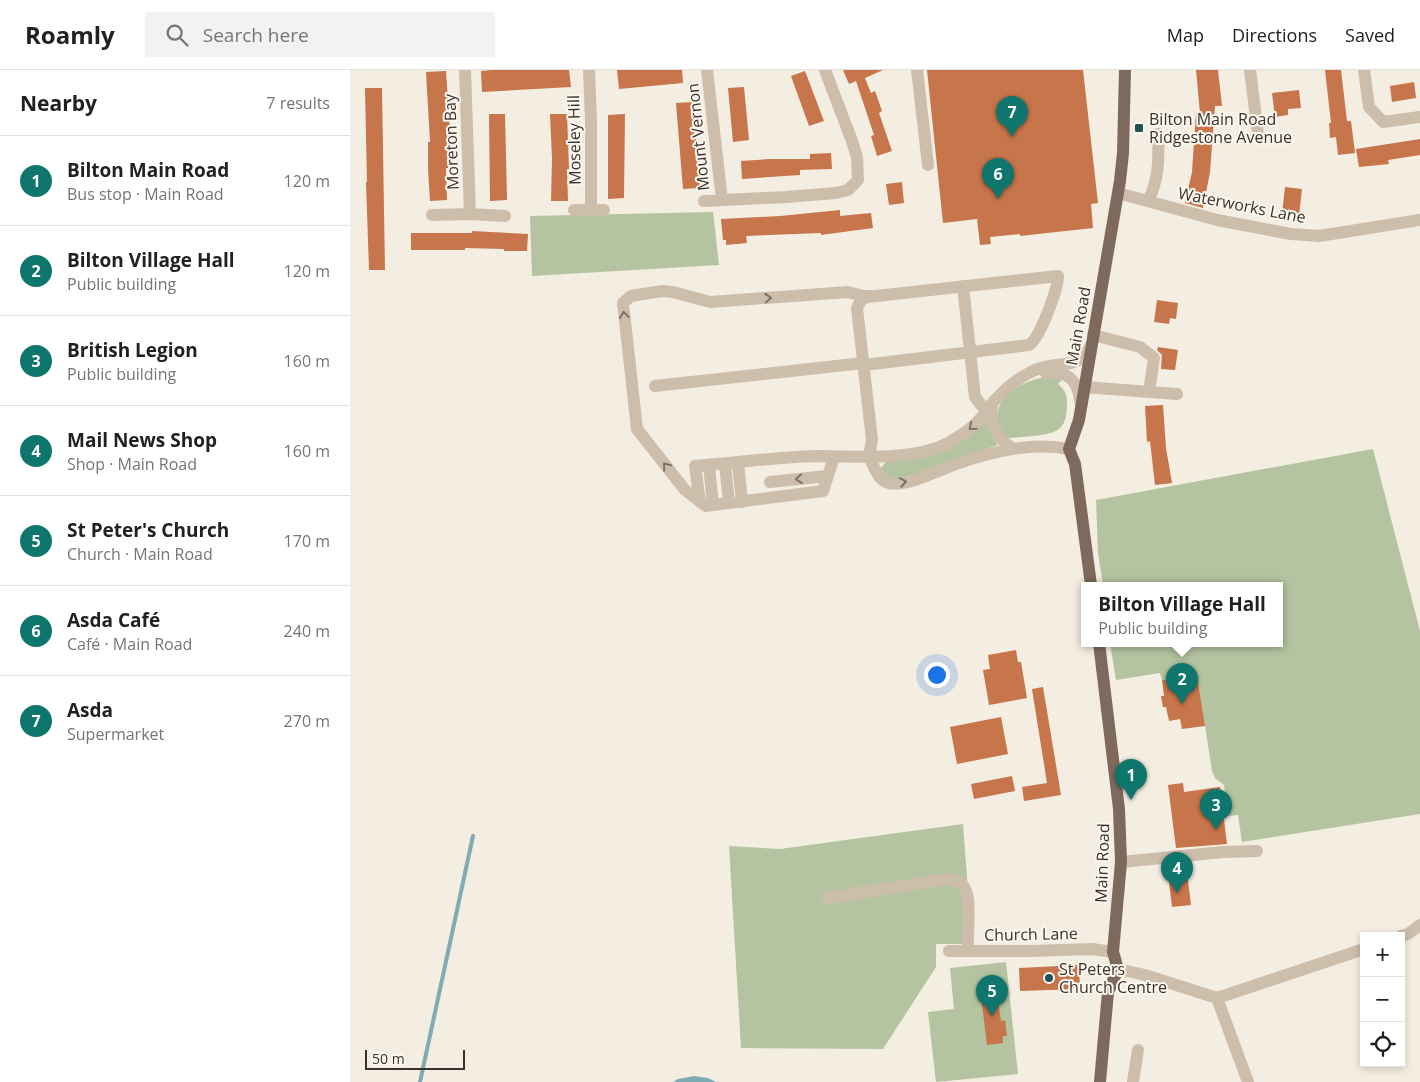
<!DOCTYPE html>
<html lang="en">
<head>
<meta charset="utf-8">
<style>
  :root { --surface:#fff; --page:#f2f2f2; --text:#202124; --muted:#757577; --line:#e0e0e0; --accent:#0f766e }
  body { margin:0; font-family:"Open Sans",sans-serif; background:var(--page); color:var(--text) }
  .controls { position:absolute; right:15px; bottom:15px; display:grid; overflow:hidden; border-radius:0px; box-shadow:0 2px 8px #0003 }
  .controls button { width:45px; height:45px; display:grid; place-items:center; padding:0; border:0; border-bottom:1px solid var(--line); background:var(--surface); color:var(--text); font:25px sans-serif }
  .scale { position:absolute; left:15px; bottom:12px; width:100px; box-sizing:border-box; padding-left:5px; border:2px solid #3b312b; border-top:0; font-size:14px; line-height:18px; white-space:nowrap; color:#3b312b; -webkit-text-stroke:4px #fbf6ee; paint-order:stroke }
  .you { position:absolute; left:586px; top:604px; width:18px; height:18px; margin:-12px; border:4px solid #fff; border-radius:50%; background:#1a73e8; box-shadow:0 0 0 8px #1a73e833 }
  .badge { display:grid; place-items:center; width:32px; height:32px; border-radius:50%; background:var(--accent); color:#fff; font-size:16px; font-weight:700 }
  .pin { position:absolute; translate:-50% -41px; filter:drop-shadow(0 1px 2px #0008) }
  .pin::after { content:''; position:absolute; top:26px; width:18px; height:15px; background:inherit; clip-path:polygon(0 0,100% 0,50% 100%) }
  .popup { position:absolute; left:731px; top:512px; width:202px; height:65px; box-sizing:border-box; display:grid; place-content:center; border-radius:0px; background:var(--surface); filter:drop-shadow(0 1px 4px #0005); font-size:16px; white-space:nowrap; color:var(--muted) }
  .popup b { font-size:19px; color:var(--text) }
  .popup::after { content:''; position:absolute; left:50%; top:100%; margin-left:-10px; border:10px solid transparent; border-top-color:var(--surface) }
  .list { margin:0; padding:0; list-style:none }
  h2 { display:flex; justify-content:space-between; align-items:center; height:65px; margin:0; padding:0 20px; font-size:21px }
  h2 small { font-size:16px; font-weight:400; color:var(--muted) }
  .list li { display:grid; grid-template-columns:32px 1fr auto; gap:15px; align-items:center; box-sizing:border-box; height:90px; padding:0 20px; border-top:1px solid var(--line) }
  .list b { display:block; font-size:19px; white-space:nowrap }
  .list p { margin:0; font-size:16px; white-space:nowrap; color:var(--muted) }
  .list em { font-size:16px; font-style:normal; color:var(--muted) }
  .icon { flex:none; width:28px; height:28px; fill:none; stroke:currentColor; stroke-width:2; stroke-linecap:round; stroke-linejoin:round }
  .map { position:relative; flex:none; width:1070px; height:1012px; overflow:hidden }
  header { display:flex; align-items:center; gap:30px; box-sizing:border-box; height:70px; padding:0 25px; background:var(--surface); border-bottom:1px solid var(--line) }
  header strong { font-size:24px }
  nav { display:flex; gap:28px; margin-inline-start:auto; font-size:18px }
  .search { width:350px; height:45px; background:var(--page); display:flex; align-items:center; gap:12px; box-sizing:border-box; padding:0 18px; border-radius:0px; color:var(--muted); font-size:19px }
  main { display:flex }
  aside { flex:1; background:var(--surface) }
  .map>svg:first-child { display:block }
  .green { fill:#b4c4a0 }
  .water { fill:#7fabb2 }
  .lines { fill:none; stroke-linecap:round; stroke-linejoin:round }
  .stream { stroke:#7fabb2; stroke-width:4 }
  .building { fill:#c7754b }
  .minor { stroke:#cdbeac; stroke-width:12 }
  .major { stroke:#7d6a5c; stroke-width:12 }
  .oneway { stroke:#7d7065 }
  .poi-dot { fill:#1f535d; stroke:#fbf6ee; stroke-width:2 }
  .labels { text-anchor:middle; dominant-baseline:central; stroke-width:4; stroke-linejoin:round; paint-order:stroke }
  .poi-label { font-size:16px; fill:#3b312b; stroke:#fbf6ee; text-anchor:start }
  .street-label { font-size:16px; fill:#3b312b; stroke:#fbf6ee }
</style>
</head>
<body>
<header>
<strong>Roamly</strong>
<div class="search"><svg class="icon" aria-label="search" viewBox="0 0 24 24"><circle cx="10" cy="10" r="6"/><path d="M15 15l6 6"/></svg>Search here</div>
<nav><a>Map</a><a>Directions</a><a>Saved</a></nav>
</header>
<main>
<aside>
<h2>Nearby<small>7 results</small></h2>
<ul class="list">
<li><span class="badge">1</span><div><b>Bilton Main Road</b><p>Bus stop · Main Road</p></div><em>120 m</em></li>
<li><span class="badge">2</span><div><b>Bilton Village Hall</b><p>Public building</p></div><em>120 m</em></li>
<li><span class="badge">3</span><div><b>British Legion</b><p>Public building</p></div><em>160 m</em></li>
<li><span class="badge">4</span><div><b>Mail News Shop</b><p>Shop · Main Road</p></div><em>160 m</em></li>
<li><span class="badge">5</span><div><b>St Peter's Church</b><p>Church · Main Road</p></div><em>170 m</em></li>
<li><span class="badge">6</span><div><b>Asda Café</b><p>Café · Main Road</p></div><em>240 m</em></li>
<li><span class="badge">7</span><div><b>Asda</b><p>Supermarket</p></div><em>270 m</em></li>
</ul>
</aside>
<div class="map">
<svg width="1070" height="1012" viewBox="0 0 1070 1012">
  <rect width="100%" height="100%" fill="#f4ede1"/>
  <path class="green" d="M363 142 369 195 182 206 180 146Z
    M694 307H702L712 310 708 314C716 321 717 325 717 334 717 342 716 354 709 359 702 366 669 367 658 368 655 365 652 362 650 359 648 356 648 351 648 347 645 324 676 311 694 307Z
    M637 351 641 364 648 375 617 385 543 416 531 398 536 392 580 385Z
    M1023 379 1070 561V744L892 772 888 745 878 746 874 715 865 708 862 701 847 605 812 610 810 603 766 610 760 573H930V515H753L748 483 746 430Z
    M613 754 622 874H586V897L533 979 391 978 379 776 430 779Z
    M656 892 668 1004 586 1012 578 942 604 939 600 898Z"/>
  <path class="water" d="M344 1006 358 1008 366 1012H323L328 1009Z"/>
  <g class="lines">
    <path class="stream" d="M70 1012 123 766"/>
  </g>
  <path class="building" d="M142 0H219L221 17 132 22 131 1Z
    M267 0H332L333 13 269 19Z
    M493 0H533L515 8 521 23 525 21 532 41 529 43 542 81 527 86 521 66 524 65 506 11 499 14Z
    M577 0H733L748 133 741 134 743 158 670 166V164L640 167 641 174 630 175 627 149 593 153Z
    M846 0H868L872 36H865L860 102 853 138 835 133 842 102 846 43H850Z
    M975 0H991L997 51H1001L1005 83 988 85 986 67 980 68 979 53H981Z
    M96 1 100 62 98 98H96L97 130 80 131 78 98V72H80L76 2Z
    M455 1 474 51 459 56 441 6Z
    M1064 12 1066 28 1042 32 1040 16Z
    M394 17 399 70 383 72 378 18Z
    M15 18H32L35 200H19L16 112H17Z
    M949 20 951 38 938 39V45L925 47 922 23Z
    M343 32 350 118 333 119 326 33Z
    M139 44H155L157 130 140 131Z
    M200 44H217L219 99H217L218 131H201L202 88Z
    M275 44 274 128 258 129V45Z
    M1070 69V85L1038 90 1039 94 1009 97 1006 79Z
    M481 83 482 99 450 100V105L392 109 391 91 420 89H460V84Z
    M552 112 554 133 539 135 536 114Z
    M935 117 952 119 949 146 932 144Z
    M490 140V146L521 143 523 158 471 165V163L396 166 397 173 376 175V170H373L371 149 430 146Z
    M122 161 178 164 177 181H154V179L115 178V180H61V163H122Z
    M807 230 828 233 826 249 820 248 819 254 804 252Z
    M808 277 828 280 825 300 811 299 812 285 807 280Z
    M813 335 816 378 822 413 805 415 800 371 797 372 795 336Z
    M666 580 668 592H671L677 628 639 635 633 600 640 599 638 585Z
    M847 605 855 656 832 659 830 649 819 651 816 637H813L811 626H814L812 610Z
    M693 617 711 725 674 731 672 717 697 713 682 619Z
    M651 647 658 684 607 694 600 657Z
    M662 706 665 721 624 729 621 714Z
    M833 713 834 722 870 717 877 774 826 778 818 715Z
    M836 794 841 835 822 837 817 796Z
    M729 895 730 919 670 921 669 898Z
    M647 924 651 951 655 950 657 966H653V973L637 975 631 926Z"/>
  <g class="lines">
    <path class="minor" d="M115 0 120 144
      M239 0 241 50V139
      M357 0 372 130
      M567 0 578 95
      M900 0 908 64
      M1014 0 1019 37 1033 52 1070 47
      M768 123 867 150 941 164 969 166 1070 150
      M354 131 436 127 486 123 498 120 508 110 507 87 502 71 475 0
      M798 131C809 110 809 88 808 64
      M224 140H254
      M82 145 120 144 155 146
      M613 216 625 327 636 341
      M743 265 790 277 804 288 799 322
      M514 295 679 275C690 268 708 219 708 206L517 227 511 230 507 238 522 370 519 387C524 396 528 411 539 413 559 417 590 399 609 393 644 381 682 372 719 379
      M696 303C717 300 728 310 730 331
      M305 316 513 293
      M734 317 827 324
      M642 334C640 353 645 367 662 378
      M484 387 473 421 363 435 356 436 335 420 287 359 273 233 281 226 312 221 323 222 360 232 498 222 513 226H522
      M388 393 392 432
      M375 394 379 433
      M359 395 363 435
      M420 412 477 406
      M350 432 345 396C385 393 426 387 466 386 508 386 560 392 598 373 610 366 622 359 631 348 637 341 641 333 648 327 657 317 669 308 681 302 706 288 729 304 742 273
      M771 792 873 782 907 781
      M478 828 597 809C606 810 613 812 616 821 621 832 617 866 618 881
      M1051 866 1058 864 1070 855
      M599 881H681L742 879 763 882
      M768 899 795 905 867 928 898 1012
      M867 928 1014 879
      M783 1012 788 980"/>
    <path class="major" d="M741 515 725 394 719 379 729 350 770 111 773 83 775 0
      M749 573 769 739 771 792 763 882 768 899 758 922 750 1012"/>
  </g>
  <defs><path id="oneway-chevron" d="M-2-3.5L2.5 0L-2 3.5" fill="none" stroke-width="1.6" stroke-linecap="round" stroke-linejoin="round" transform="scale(1.25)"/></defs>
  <g class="oneway">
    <use href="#oneway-chevron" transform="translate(418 228) rotate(-4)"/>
    <use href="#oneway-chevron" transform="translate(274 245) rotate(-96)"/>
    <use href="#oneway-chevron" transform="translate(622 357) rotate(139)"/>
    <use href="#oneway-chevron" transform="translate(316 396) rotate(-129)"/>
    <use href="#oneway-chevron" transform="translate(449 409) rotate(174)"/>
    <use href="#oneway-chevron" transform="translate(553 412) rotate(-10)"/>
  </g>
  <g class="poi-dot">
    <rect x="784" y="53" width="10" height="10" rx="2.5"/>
    <circle cx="699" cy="908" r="5"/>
  </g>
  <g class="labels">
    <g class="poi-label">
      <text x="799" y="49">Bilton Main Road<tspan x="799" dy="18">Ridgestone Avenue</tspan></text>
      <text x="709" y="899">St Peters<tspan x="709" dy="18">Church Centre</tspan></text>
    </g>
    <g class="street-label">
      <text transform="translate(348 67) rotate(-96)">Mount Vernon</text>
      <text transform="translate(224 70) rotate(-91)">Moseley Hill</text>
      <text transform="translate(101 72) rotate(-92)">Moreton Bay</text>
      <text transform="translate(892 135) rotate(11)">Waterworks Lane</text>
      <text transform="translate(728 256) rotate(-80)">Main Road</text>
      <text transform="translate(752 793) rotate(-88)">Main Road</text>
      <text transform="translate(681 864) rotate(-1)">Church Lane</text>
    </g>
  </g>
</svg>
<div class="controls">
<button>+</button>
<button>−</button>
<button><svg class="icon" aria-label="locate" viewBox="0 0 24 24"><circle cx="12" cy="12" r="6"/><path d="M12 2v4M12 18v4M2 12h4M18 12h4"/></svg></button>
</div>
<div class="scale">50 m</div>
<div class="you"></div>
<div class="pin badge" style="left:781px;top:730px">1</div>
<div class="pin badge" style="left:832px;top:634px">2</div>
<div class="popup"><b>Bilton Village Hall</b>Public building</div>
<div class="pin badge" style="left:866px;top:760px">3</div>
<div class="pin badge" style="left:827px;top:823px">4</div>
<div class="pin badge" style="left:642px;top:946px">5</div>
<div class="pin badge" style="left:648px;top:129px">6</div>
<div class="pin badge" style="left:662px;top:67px">7</div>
</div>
</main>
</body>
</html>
